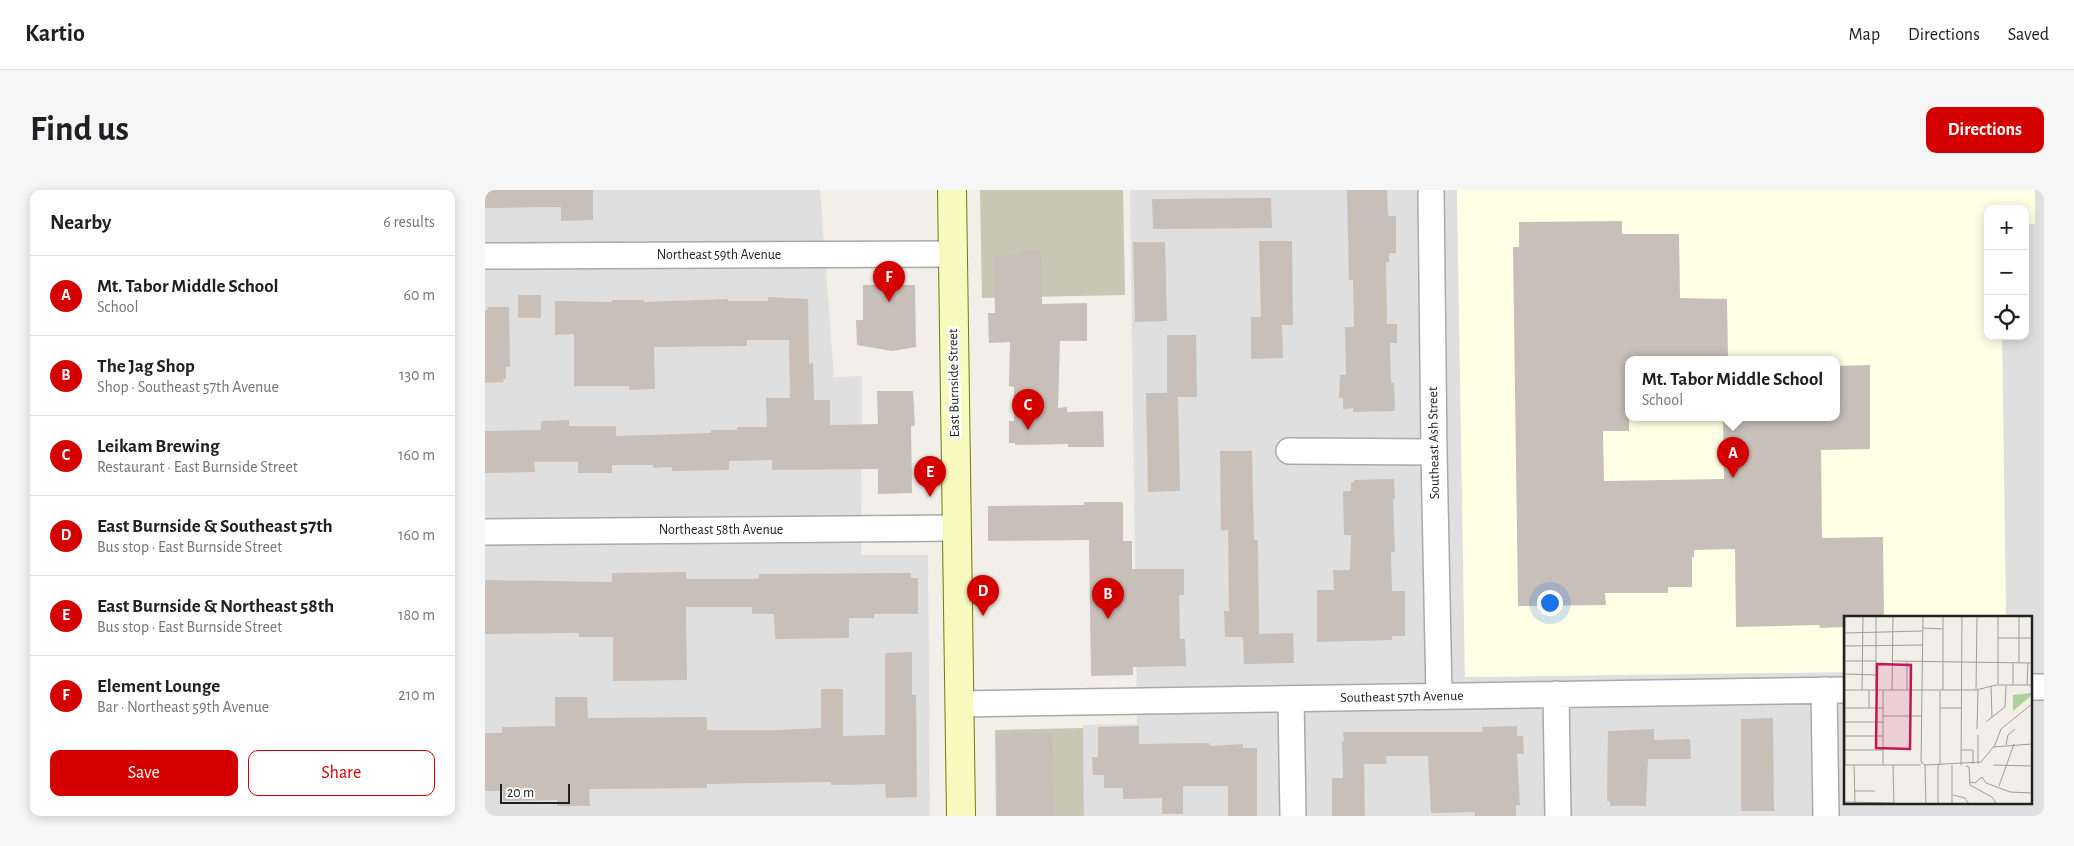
<!DOCTYPE html>
<html lang="en">
<head>
<meta charset="utf-8">
<style>
  :root { --surface:#fff; --page:#f6f6f6; --text:#202124; --muted:#757577; --line:#e0e0e0; --accent:#d40000 }
  body { margin:0; font-family:"Alegreya Sans",sans-serif; background:var(--page); color:var(--text) }
  .controls { position:absolute; right:15px; top:15px; display:grid; overflow:hidden; border-radius:10px; box-shadow:0 2px 12px #0003 }
  .controls button { width:45px; height:45px; display:grid; place-items:center; padding:0; border:0; border-bottom:1px solid var(--line); background:var(--surface); color:var(--text); font:25px sans-serif }
  .scale { position:absolute; left:15px; bottom:12px; width:70px; box-sizing:border-box; padding-left:5px; border:2px solid #222; border-top:0; font-size:14px; line-height:18px; white-space:nowrap; color:#222; -webkit-text-stroke:4px #fff; paint-order:stroke }
  .you { position:absolute; left:1064px; top:412px; width:18px; height:18px; margin:-12px; border:4px solid #fff; border-radius:50%; background:#1a73e8; box-shadow:0 0 0 8px #1a73e833 }
  .badge { display:grid; place-items:center; width:32px; height:32px; border-radius:50%; background:var(--accent); color:#fff; font-size:16px; font-weight:700 }
  .pin { position:absolute; translate:-50% -41px; filter:drop-shadow(0 1px 2px #0008) }
  .pin::after { content:''; position:absolute; top:26px; width:18px; height:15px; background:inherit; clip-path:polygon(0 0,100% 0,50% 100%) }
  .popup { position:absolute; left:1140px; top:166px; width:215px; height:65px; box-sizing:border-box; display:grid; place-content:center; border-radius:10px; background:var(--surface); filter:drop-shadow(0 1px 4px #0005); font-size:16px; white-space:nowrap; color:var(--muted) }
  .popup b { font-size:19px; color:var(--text) }
  .popup::after { content:''; position:absolute; left:50%; top:100%; margin-left:-10px; border:10px solid transparent; border-top-color:var(--surface) }
  .list { margin:0; padding:0; list-style:none }
  h2 { display:flex; justify-content:space-between; align-items:center; height:65px; margin:0; padding:0 20px; font-size:21px }
  h2 small { font-size:16px; font-weight:400; color:var(--muted) }
  .list li { display:grid; grid-template-columns:32px 1fr auto; gap:15px; align-items:center; box-sizing:border-box; height:80px; padding:0 20px; border-top:1px solid var(--line) }
  .list b { display:block; font-size:19px; white-space:nowrap }
  .list p { margin:0; font-size:16px; white-space:nowrap; color:var(--muted) }
  .list em { font-size:16px; font-style:normal; color:var(--muted) }
  .actions { display:flex; gap:10px; padding:15px 20px }
  .actions a { flex:1; padding:11px 0; border:1px solid var(--accent); border-radius:10px; text-align:center; font-size:18px; color:var(--accent) }
  .actions .main { background:var(--accent); color:#fff }
  .icon { flex:none; width:28px; height:28px; fill:none; stroke:currentColor; stroke-width:2; stroke-linecap:round; stroke-linejoin:round }
  .map { position:relative; flex:none; width:1559px; height:626px; overflow:hidden; border-radius:10px }
  header { display:flex; align-items:center; gap:30px; box-sizing:border-box; height:70px; padding:0 25px; background:var(--surface); border-bottom:1px solid var(--line) }
  header strong { font-size:24px }
  nav { display:flex; gap:28px; margin-inline-start:auto; font-size:18px }
  .intro { display:flex; align-items:center; justify-content:space-between; box-sizing:border-box; height:120px; padding:0 30px }
  h1 { margin:0; font-size:35px }
  .button { padding:12px 22px; border-radius:10px; background:var(--accent); color:#fff; font-size:18px; font-weight:700 }
  main { display:flex; gap:30px; padding:0 30px }
  aside { flex:1; background:var(--surface); border-radius:10px; box-shadow:0 2px 12px #0003 }
  .map>svg:first-child { display:block }
  .residential { fill:#e0dfdf }
  .education { fill:#ffffe5; fill-rule:evenodd }
  .construction { fill:#c7c7b4 }
  .building { fill:#c7bfb8 }
  .lines { fill:none; stroke-linecap:round; stroke-linejoin:round }
  .street-casing { stroke:#a9a9a9; stroke-width:28 }
  .secondary-casing { stroke:#707d05; stroke-width:30 }
  .street { stroke:#fff; stroke-width:25 }
  .secondary { stroke:#f7fabf; stroke-width:28 }
  .labels { text-anchor:middle; dominant-baseline:central; stroke-width:5; stroke-linejoin:round; paint-order:stroke }
  .street-label { font-size:14px; fill:#222; stroke:#fff }
  .inset-road { fill:none; stroke:#9f9d99; stroke-width:1 }
  .view { fill:#c2185b; fill-opacity:0.15; stroke:#c2185b; stroke-width:2.5 }
  .inset-edge { fill:none; stroke:#222; stroke-width:2.5 }
</style>
</head>
<body>
<header>
<strong>Kartio</strong>
<nav><a>Map</a><a>Directions</a><a>Saved</a></nav>
</header>
<div class="intro"><h1>Find us</h1><a class="button">Directions</a></div>
<main>
<aside>
<h2>Nearby<small>6 results</small></h2>
<ul class="list">
<li><span class="badge">A</span><div><b>Mt. Tabor Middle School</b><p>School</p></div><em>60 m</em></li>
<li><span class="badge">B</span><div><b>The Jag Shop</b><p>Shop · Southeast 57th Avenue</p></div><em>130 m</em></li>
<li><span class="badge">C</span><div><b>Leikam Brewing</b><p>Restaurant · East Burnside Street</p></div><em>160 m</em></li>
<li><span class="badge">D</span><div><b>East Burnside &amp; Southeast 57th</b><p>Bus stop · East Burnside Street</p></div><em>160 m</em></li>
<li><span class="badge">E</span><div><b>East Burnside &amp; Northeast 58th</b><p>Bus stop · East Burnside Street</p></div><em>180 m</em></li>
<li><span class="badge">F</span><div><b>Element Lounge</b><p>Bar · Northeast 59th Avenue</p></div><em>210 m</em></li>
</ul>
<div class="actions"><a class="main">Save</a><a>Share</a></div>
</aside>
<div class="map">
<svg width="1559" height="626" viewBox="0 0 1559 626">
  <rect width="100%" height="100%" fill="#f2efe9"/>
  <path class="residential" d="M0 0H335L349 187 377 186 376 365H443L445 626H0Z
    M645 0H972L980 487 1360 482V612H1545V427H1521L1517 146H1540V34H1550V0H1559V626H599L598 535 652 534Z"/>
  <path class="education" d="M972 0H1550V34H1540V19H1503V146H1517L1521 427H1360V482L980 487ZM1144 169H1352V227H1144Z"/>
  <path class="construction" d="M495 0H638L640 105 497 108Z
    M598 538 599 626H511L510 540Z"/>
  <path class="building" d="M0 0H108V30L76 31V17L0 18Z
    M862 0H902L903 26H911V63H904V72H901L902 134H912V153H905L906 193H909L910 221 868 222V218L858 219V208H854L855 185H861L860 137H869L868 90H864Z
    M786 8 787 38 668 39 667 9Z
    M1137 31V44H1194L1195 108 1242 109 1243 169H1144V241H1118L1119 291 1239 289 1238 227H1352V176L1385 175V259L1336 260 1337 348 1398 347 1399 427H1360V437L1335 438 1334 435 1251 437 1250 359 1209 360V367H1207V397H1183V403H1120L1121 415 1033 416 1028 57H1034V32Z
    M774 51H807L808 135H797L798 168 766 169V127H776Z
    M648 52H680L682 131 650 132Z
    M536 60H556L557 114 602 113V151H575L573 218 582 217V222L618 221 619 257H583V254L530 255V253H524V231H529V197L524 196 525 152 504 153 503 123H510L509 66 536 65Z
    M378 95H430L431 157 407 161 372 155 371 130H378Z
    M33 105H56V128H33Z
    M283 107 323 109 324 174 328 173 329 210H345V235L393 234 392 201H428L430 236H426L427 303 393 304V279L287 280V270L244 271V280L187 281V277L168 278V275H127V283H93V272H49L50 282 0 283V241L56 240V231L84 230V236H131V246L226 243V240H252V237H282L281 208H305L304 150H262V156L169 157 170 199 144 200V196H89V144L70 145V111L127 112V110H159V112L243 109V111H283Z
    M2 117H24L25 177H21V189H18L19 192 0 193V120H3Z
    M682 145H711L712 207H693L695 301 663 302 661 203H682Z
    M735 261H767L769 350H773L774 444 808 443 809 473 759 474 758 447H740L739 421H744L743 340 736 341Z
    M909 289 910 308 908 309 910 362H906L907 401H920V446H907V450L832 452V400H849L848 380H865L866 345H859L858 301H866V292H869V290Z
    M599 312H638V351H647V379H699V405H694L695 449H700L701 476 648 477V485L606 486 604 350 503 351V316L599 315Z
    M201 382V389H267L274 388V384L426 383V388H433V424H389V428H364V448L290 449 289 424H267V417H201L202 490 128 491V447H94V443L0 444V390L127 392V383Z
    M427 462V505H431L432 607 401 608 400 594 346 595V592L222 594V598L104 599 105 616H72V610L18 611V601H0V543H17V537L70 536V507H102L103 528 222 527V540H293L336 538V499H358V546L400 545V463Z
    M1288 528 1289 621H1256V529Z
    M654 536V554L724 553 725 556 758 554V558H772V626H743V596H698V624H677V608L638 609V598H619V585H608L607 567H613V537Z
    M1032 536V546H1038L1039 564H1032L1035 615H1031V626H990V622L946 623 943 566H901L902 574H879L880 626H847V588H858L857 551H859L858 542H998L997 537Z
    M1169 539V550L1205 549 1206 569H1163L1161 616H1125V611H1122L1123 541Z
    M567 543 569 626H513L512 544Z"/>
  <g class="lines">
    <defs>
      <path id="street" d="M946 0 949 262 954 506
        M0 66 467 64
        M804 261 949 262
        M0 342 471 338
        M1545 497H1559
        M1339 500 1341 626
        M1071 504 1073 626
        M806 509 808 626
        M474 514 1360 500"/>
      <path id="secondary" d="M467 0 476 626"/>
    </defs>
    <use href="#street" class="street-casing"/>
    <use href="#secondary" class="secondary-casing"/>
    <use href="#street" class="street"/>
    <use href="#secondary" class="secondary"/>
  </g>
  <g class="labels">
    <g class="street-label">
      <text x="234" y="65">Northeast 59th Avenue</text>
      <text transform="translate(469 193) rotate(-91)">East Burnside Street</text>
      <text transform="translate(949 253) rotate(-91)">Southeast Ash Street</text>
      <text x="236" y="340">Northeast 58th Avenue</text>
      <text transform="translate(917 507) rotate(-1)">Southeast 57th Avenue</text>
    </g>
  </g>
  <g transform="translate(1359 426)">
    <rect width="188" height="188" fill="#f2efe9"/>
    <path d="M187 77V80L169 95V79Z" fill="#add19e"/>
    <path class="inset-road" d="M79 0 77 146 81 149 82 187M79 12 99 13M1 17 78 15M154 22H188M1 30 78 29M1 45H32M49 45 188 47M175 47V0M1 58 32 59M154 68V0M169 69V47M183 69 184 47M147 70 148 101M132 73 133 0M0 74H132L152 69H188M18 74 19 0M32 74V0M48 74 49 0M63 74V45M99 74V0M1 92H39M25 92V74M96 92H118M39 100H78M1 106H39M142 106 161 91 162 70M133 113 134 74M134 119V148M1 120H39M162 129 164 119 171 113M149 131 188 128M1 134H39M117 134H129V148M0 149H77M1 149V0M10 149 11 187M39 149V74M49 149 50 187M81 149 137 146 151 129 157 113 188 88M96 149V75M117 149 118 0M149 149 188 150M122 150 125 151 126 169 148 181 152 187M126 166 131 167 138 161 142 167 166 176 188 177M155 170 170 128M11 175H31M109 179 121 182 124 187M0 186 50 187M94 187V149M108 187V149"/>
    <path class="view" d="M33 48 67 49 66 133 32 132Z"/>
    <rect width="188" height="188" class="inset-edge"/>
  </g>
</svg>
<div class="controls">
<button>+</button>
<button>−</button>
<button><svg class="icon" aria-label="locate" viewBox="0 0 24 24"><circle cx="12" cy="12" r="6"/><path d="M12 2v4M12 18v4M2 12h4M18 12h4"/></svg></button>
</div>
<div class="scale">20 m</div>
<div class="you"></div>
<div class="pin badge" style="left:1248px;top:288px">A</div>
<div class="popup"><b>Mt. Tabor Middle School</b>School</div>
<div class="pin badge" style="left:623px;top:429px">B</div>
<div class="pin badge" style="left:543px;top:240px">C</div>
<div class="pin badge" style="left:498px;top:426px">D</div>
<div class="pin badge" style="left:445px;top:307px">E</div>
<div class="pin badge" style="left:404px;top:112px">F</div>
</div>
</main>
</body>
</html>
